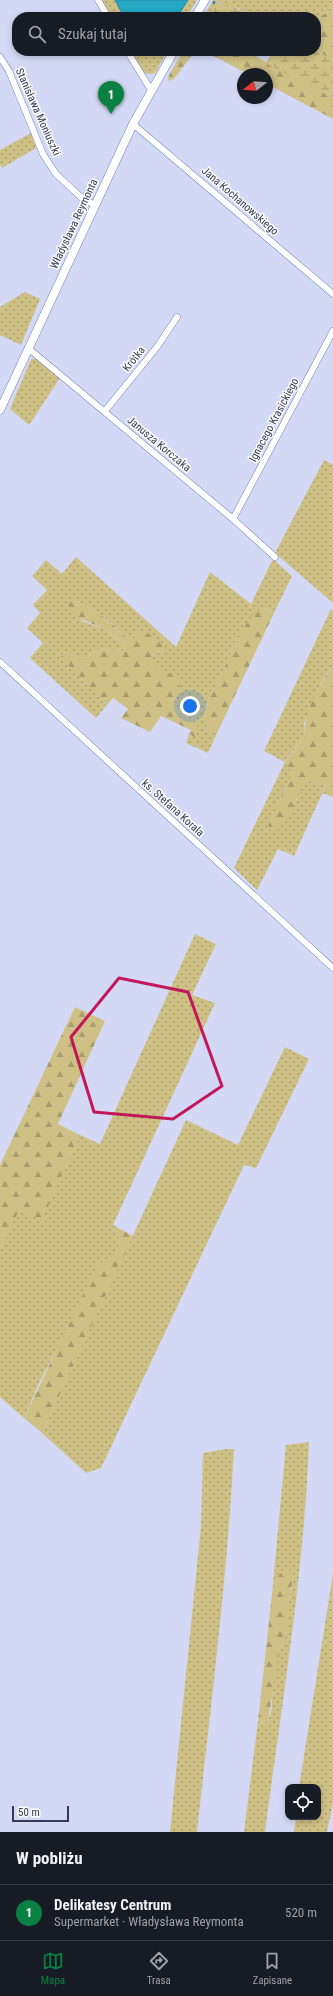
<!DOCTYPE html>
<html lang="pl">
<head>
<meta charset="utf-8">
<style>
  :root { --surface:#171b24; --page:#20242c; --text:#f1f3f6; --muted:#9ea1a6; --line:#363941; --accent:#0b8043 }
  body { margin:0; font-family:"Roboto Condensed",sans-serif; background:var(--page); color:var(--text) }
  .controls { position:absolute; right:12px; bottom:12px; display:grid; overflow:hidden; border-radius:8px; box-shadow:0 2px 6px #0003 }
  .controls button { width:36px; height:36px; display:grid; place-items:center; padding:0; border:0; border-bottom:1px solid var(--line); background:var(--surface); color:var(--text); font:20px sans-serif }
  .compass { position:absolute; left:237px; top:68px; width:36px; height:36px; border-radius:50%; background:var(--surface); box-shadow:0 2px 6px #0003; rotate:253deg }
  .scale { position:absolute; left:12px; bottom:10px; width:57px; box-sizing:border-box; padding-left:4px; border:2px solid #353a55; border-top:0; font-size:11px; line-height:14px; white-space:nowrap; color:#353a55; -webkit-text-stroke:3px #fcfcfc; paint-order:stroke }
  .you { position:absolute; left:190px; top:706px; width:14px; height:14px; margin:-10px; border:3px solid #fff; border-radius:50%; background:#1a73e8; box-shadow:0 0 0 6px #1a73e833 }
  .badge { display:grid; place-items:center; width:26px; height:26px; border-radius:50%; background:var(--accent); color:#fff; font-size:13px; font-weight:700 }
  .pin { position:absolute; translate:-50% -33px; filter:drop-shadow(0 1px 2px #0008) }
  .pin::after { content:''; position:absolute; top:21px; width:14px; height:12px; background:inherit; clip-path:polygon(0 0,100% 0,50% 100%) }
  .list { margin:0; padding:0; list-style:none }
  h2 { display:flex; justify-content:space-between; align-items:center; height:52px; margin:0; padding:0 16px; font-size:17px }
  h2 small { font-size:13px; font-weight:400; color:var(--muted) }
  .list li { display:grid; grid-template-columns:26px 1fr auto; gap:12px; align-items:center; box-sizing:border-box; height:56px; padding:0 16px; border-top:1px solid var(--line) }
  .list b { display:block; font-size:15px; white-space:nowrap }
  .list p { margin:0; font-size:13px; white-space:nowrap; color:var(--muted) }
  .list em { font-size:13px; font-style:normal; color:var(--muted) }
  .icon { flex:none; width:22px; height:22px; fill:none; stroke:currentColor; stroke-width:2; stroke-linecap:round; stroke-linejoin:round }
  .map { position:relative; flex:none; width:333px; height:1832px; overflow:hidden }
  .search { position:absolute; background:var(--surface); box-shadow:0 2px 6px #0003; left:12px; right:12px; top:12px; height:44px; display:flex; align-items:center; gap:10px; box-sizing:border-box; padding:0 14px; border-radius:16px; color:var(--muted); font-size:15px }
  .sheet { height:108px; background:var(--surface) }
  nav { display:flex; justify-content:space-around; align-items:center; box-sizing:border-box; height:56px; border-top:1px solid var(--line); background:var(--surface); font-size:11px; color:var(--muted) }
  nav a { display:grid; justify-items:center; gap:2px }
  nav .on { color:var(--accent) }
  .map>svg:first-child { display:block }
  .grass { fill:url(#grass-dots) }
  .forest { fill:url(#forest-firs) }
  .wetland { fill:url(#wetland-marsh) }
  .water { fill:#24a8c3; stroke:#2987a2 }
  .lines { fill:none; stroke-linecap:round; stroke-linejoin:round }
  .stream { stroke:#2987a2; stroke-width:2.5 }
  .minor-casing { stroke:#7580bd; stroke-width:7 }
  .tertiary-casing { stroke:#7580bd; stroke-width:9 }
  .minor { stroke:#fff; stroke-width:6 }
  .tertiary { stroke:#fff; stroke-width:8 }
  .marked { fill:none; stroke:#c2185b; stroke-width:3; stroke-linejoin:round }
  .labels { text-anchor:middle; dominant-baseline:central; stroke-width:3; stroke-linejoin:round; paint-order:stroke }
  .street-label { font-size:11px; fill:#353a55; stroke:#fcfcfc }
</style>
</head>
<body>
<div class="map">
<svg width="333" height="1832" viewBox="0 0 333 1832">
  <defs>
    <pattern id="grass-dots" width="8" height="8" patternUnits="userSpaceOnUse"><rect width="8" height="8" fill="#cfc086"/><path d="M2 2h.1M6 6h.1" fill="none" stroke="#a99d70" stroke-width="1.8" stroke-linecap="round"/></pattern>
    <pattern id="forest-firs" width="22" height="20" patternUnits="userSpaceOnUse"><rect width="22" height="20" fill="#cfc086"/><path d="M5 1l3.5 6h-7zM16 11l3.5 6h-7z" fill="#a99d70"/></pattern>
    <pattern id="wetland-marsh" width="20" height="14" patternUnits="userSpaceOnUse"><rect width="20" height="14" fill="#cfc086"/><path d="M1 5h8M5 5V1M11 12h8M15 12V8" fill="none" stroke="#a99d70"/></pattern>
  </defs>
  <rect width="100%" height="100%" fill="#d3d9f4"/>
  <path class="grass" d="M101 0H115L124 17H111Z
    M188 0H197L187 17H177Z
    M213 0H333V9L321 16 322 34 316 39V17H253L236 7 225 6 215 0 213 11 216 14 206 12Z
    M130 51H145L148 54 153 51H167L156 72 152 74 143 73Z
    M31 133 36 148 2 168 0 164V150Z
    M25 292 40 299 21 345 0 335V307Z
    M31 359H38L60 378 29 425 10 409Z
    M324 460 333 465V603L275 553Z
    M76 557 176 647 210 572 251 604 273 559 292 576 275 611 263 608 236 639 229 658 209 698 203 721 207 731H218L208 753 186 743 189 734 192 737 194 723 174 705 171 673C159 672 156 668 150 658L154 652 163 651 136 631 135 638 128 639C108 620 98 608 70 600L82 621 102 628 125 645 124 651C108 651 99 645 87 658L79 657 66 652 60 656 107 705 96 718 30 658 43 643 27 628 40 613 33 605 47 590 32 576 46 560 62 574Z
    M331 609 333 611V663L320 685 304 724 305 736 285 761 293 773 268 825 297 800 299 789 303 783 310 781 326 785 294 856 278 849 257 890 234 868 285 762 264 751Z
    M195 934 216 944 192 995 215 1003 113 1225 119 1240 116 1257 104 1260 39 1383 24 1418 0 1397V1249L19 1209 42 1219 80 1135 100 1144Z
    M285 1047 309 1059 256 1168 244 1165 101 1468 86 1473 42 1433 186 1120 238 1145Z
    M309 1442C304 1573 282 1702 265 1832H244L258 1721 263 1724 268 1721 271 1712 274 1679 280 1648 287 1634V1609L293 1582 294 1575 291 1570 277 1578 272 1594 286 1445Z
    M226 1449H234C227 1578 211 1705 197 1832H170L201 1526 203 1453Z
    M333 1574V1803L327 1832H294L296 1817H318V1787H299Z"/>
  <path class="forest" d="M333 9V60L316 51V39L322 34 321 16Z
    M183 51H195L174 79 168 81 169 75Z
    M204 51H246L333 98V119L267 84V74H248Z
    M70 600C98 608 107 620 128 639L135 638 136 631H145L163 645V651L154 652 150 658C162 675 163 669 179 676L180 691 173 697 174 705 198 726 196 738 189 734 191 730 161 716 150 732 121 718 128 709 113 698 107 705 60 657 66 652 79 657 87 658C100 645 107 651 124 651L125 645C118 639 110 633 102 628 86 620 77 621 67 604Z
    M263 608 275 611 218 731H207L203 721 209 698 229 658 236 639 255 612Z
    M333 663V796L332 797 323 793 326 785 310 781 303 783 289 818 280 828 272 833 268 825 293 773 285 762 305 736C303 709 321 686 333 663Z
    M75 1007 105 1021 58 1124 80 1135 42 1220 19 1210 0 1249V1165Z
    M113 1225 133 1236 42 1433 24 1418 96 1267 104 1260 116 1257 119 1240Z
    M285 1568 291 1570 294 1575 287 1609V1634L280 1648 268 1721 263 1724 258 1721 272 1594 277 1578Z"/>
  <path class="wetland" d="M215 0 224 6 229 4 253 17H218L213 11Z
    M273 51H316L333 60V98L269 65 267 61Z"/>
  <path class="water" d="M115 0H188L177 17H124Z"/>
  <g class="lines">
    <path class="stream" d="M214 2V3"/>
    <defs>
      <path id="minor" d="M98 0 108 17
        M127 51 151 90
        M0 57 9 71 43 154 56 174 83 199 95 205
        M133 124 333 294
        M28 348 233 519 275 557
        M105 411 157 347 177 317
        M233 519 333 331
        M0 662 333 968"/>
      <path id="tertiary" d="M195 17 205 0
        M0 410 133 124 174 51"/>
    </defs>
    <use href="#minor" class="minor-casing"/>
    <use href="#tertiary" class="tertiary-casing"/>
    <use href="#minor" class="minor"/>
    <use href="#tertiary" class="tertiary"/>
  </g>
  <path class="marked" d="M119 978 188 992 222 1086 173 1119 94 1112 71 1037Z"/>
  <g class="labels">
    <g class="street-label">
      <text transform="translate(38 112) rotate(66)">Stanisława Moniuszki</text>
      <text transform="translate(240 201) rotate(41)">Jana Kochanowskiego</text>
      <text transform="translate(74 224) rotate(-65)">Władysława Reymonta</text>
      <text transform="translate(134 359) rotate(-51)">Krótka</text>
      <text transform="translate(274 420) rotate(-62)">Ignacego Krasickiego</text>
      <text transform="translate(159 444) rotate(40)">Janusza Korczaka</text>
      <text transform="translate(173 808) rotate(42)">ks. Stefana Korala</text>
    </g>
  </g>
</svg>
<div class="controls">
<button><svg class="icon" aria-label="locate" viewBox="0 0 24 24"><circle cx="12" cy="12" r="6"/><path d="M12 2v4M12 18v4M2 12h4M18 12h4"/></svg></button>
</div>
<svg class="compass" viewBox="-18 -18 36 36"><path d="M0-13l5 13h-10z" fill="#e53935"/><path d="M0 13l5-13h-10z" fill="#9ea1a6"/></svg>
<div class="scale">50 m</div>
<div class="you"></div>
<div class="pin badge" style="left:111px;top:114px">1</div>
<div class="search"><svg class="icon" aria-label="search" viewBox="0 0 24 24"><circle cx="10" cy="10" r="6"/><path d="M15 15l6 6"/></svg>Szukaj tutaj</div>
</div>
<section class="sheet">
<h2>W pobliżu<small></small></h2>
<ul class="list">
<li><span class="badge">1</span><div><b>Delikatesy Centrum</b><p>Supermarket · Władysława Reymonta</p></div><em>520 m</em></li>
</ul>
</section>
<nav>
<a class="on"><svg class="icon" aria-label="map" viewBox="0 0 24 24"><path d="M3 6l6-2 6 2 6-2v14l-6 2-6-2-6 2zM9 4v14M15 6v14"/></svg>Mapa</a>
<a><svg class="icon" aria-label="directions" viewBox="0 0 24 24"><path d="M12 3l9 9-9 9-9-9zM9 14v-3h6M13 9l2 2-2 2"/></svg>Trasa</a>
<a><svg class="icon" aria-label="saved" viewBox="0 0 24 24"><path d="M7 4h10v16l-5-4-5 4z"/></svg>Zapisane</a>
</nav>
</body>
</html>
